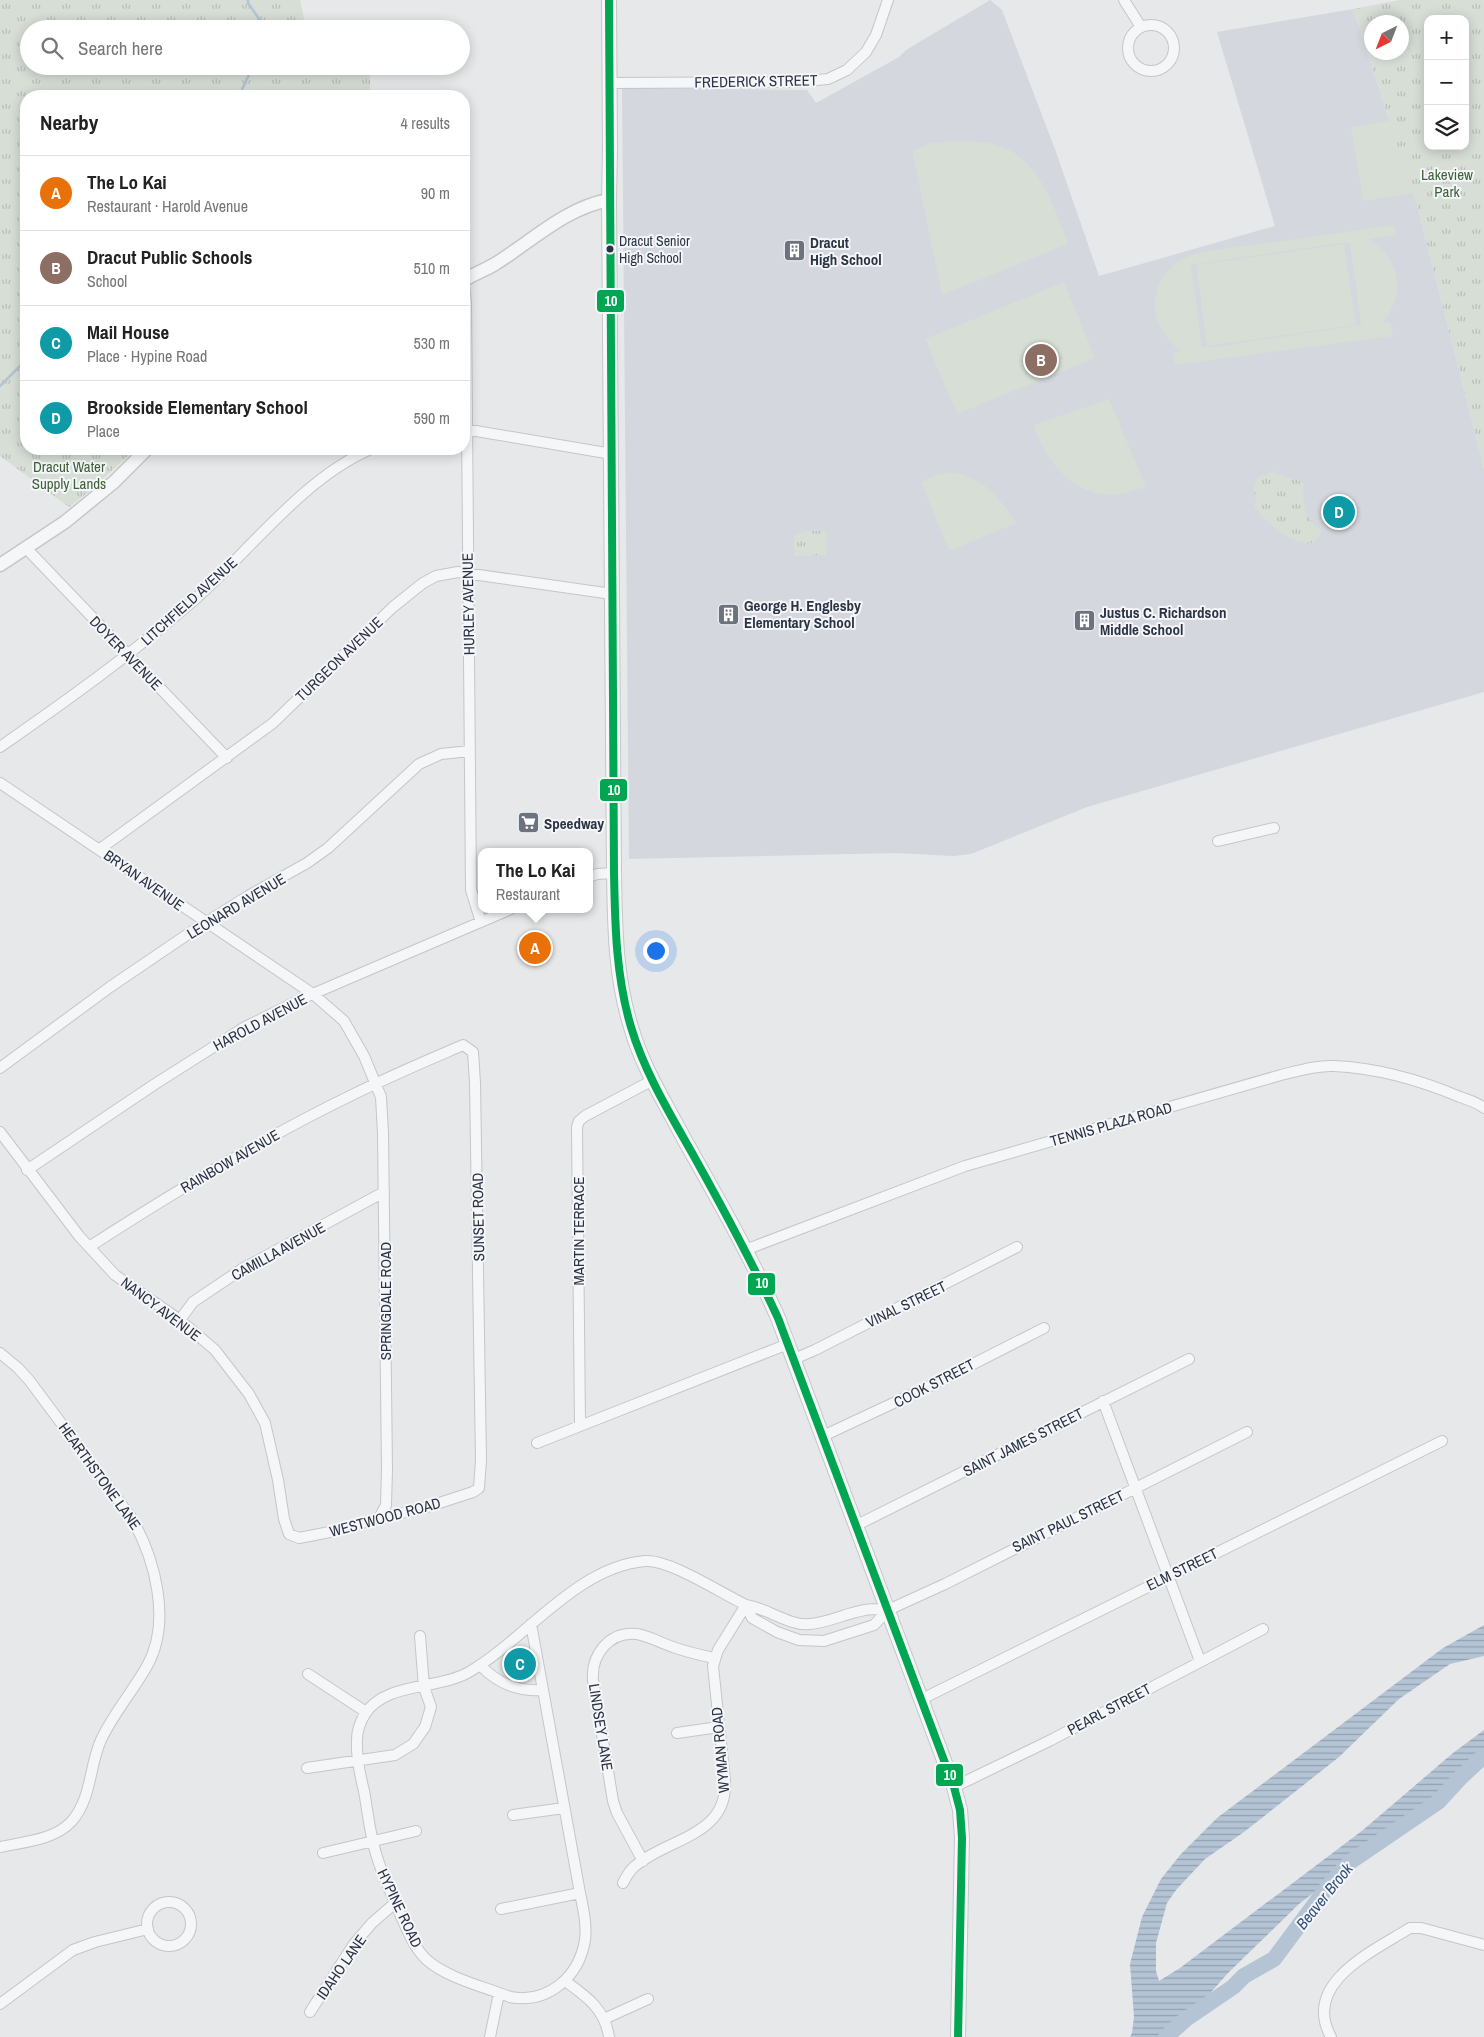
<!DOCTYPE html>
<html lang="en">
<head>
<meta charset="utf-8">
<style>
  :root { --surface:#fff; --page:#f2f2f2; --text:#222; --muted:#767676; --line:#e0e0e0; --accent:#d93025 }
  body { margin:0; font-family:"Archivo Narrow",sans-serif; background:var(--page); color:var(--text) }
  .controls { position:absolute; right:15px; top:15px; display:grid; overflow:hidden; border-radius:10px; box-shadow:0 2px 12px #0003 }
  .controls button { width:45px; height:45px; display:grid; place-items:center; padding:0; border:0; border-bottom:1px solid var(--line); background:var(--surface); color:var(--text); font:25px sans-serif }
  .compass { position:absolute; left:1364px; top:15px; width:45px; height:45px; border-radius:50%; background:var(--surface); box-shadow:0 2px 12px #0003; rotate:222deg }
  .you { position:absolute; left:655px; top:950px; width:18px; height:18px; margin:-12px; border:4px solid #fff; border-radius:50%; background:#1a73e8; box-shadow:0 0 0 8px #1a73e833 }
  .badge { display:grid; place-items:center; width:32px; height:32px; border-radius:50%; background:var(--accent); color:#fff; font-size:16px; font-weight:700 }
  .pin { position:absolute; translate:-50% -50%; border:2px solid #fff; box-shadow:0 1px 5px #0006 }
  .popup { position:absolute; left:478px; top:848px; width:115px; height:65px; box-sizing:border-box; display:grid; place-content:center; border-radius:10px; background:var(--surface); filter:drop-shadow(0 1px 4px #0005); font-size:16px; white-space:nowrap; color:var(--muted) }
  .popup b { font-size:19px; color:var(--text) }
  .popup::after { content:''; position:absolute; left:50%; top:100%; margin-left:-10px; border:10px solid transparent; border-top-color:var(--surface) }
  .list { margin:0; padding:0; list-style:none }
  h2 { display:flex; justify-content:space-between; align-items:center; height:65px; margin:0; padding:0 20px; font-size:21px }
  h2 small { font-size:16px; font-weight:400; color:var(--muted) }
  .list li { display:grid; grid-template-columns:32px 1fr auto; gap:15px; align-items:center; box-sizing:border-box; height:75px; padding:0 20px; border-top:1px solid var(--line) }
  .list b { display:block; font-size:19px; white-space:nowrap }
  .list p { margin:0; font-size:16px; white-space:nowrap; color:var(--muted) }
  .list em { font-size:16px; font-style:normal; color:var(--muted) }
  .icon { flex:none; width:28px; height:28px; fill:none; stroke:currentColor; stroke-width:2; stroke-linecap:round; stroke-linejoin:round }
  .map { position:relative; flex:none; width:1484px; height:2037px; overflow:hidden }
  .search { position:absolute; background:var(--surface); box-shadow:0 2px 12px #0003; left:20px; top:20px; width:450px; height:55px; display:flex; align-items:center; gap:12px; box-sizing:border-box; padding:0 18px; border-radius:28px; color:var(--muted); font-size:19px }
  .panel { position:absolute; background:var(--surface); box-shadow:0 2px 12px #0003; left:20px; top:90px; width:450px; height:365px; border-radius:20px }
  .map>svg:first-child { display:block }
  .built { fill:#d4d7dd }
  .grass { fill:#d6ded6; fill-rule:evenodd }
  .park { fill:url(#park-tufts); fill-rule:evenodd }
  .water { fill:url(#water-rules) }
  .lines { fill:none; stroke-linecap:round; stroke-linejoin:round }
  .stream { stroke:#b4c4d5; stroke-width:2.5 }
  .river { stroke:#b4c4d5; stroke-width:16 }
  .minor-casing { stroke:#c4c6c8; stroke-width:12 }
  .tertiary-casing { stroke:#c4c6c8; stroke-width:15 }
  .secondary-casing { stroke:#c4c6c8; stroke-width:16 }
  .minor { stroke:#f5f6f7; stroke-width:10 }
  .tertiary { stroke:#f5f6f7; stroke-width:12 }
  .secondary { stroke:#f8f8f8; stroke-width:14 }
  .bus-1-casing { stroke:#f4f6f9; stroke-width:11 }
  .bus-1 { stroke:#00a651; stroke-width:8 }
  .bus-dot { fill:#2b3445; stroke:#f4f6f9; stroke-width:2 }
  .labels { text-anchor:middle; dominant-baseline:central; stroke-width:4; stroke-linejoin:round; paint-order:stroke }
  .bus-label { font-size:14px; fill:#2b3445; stroke:#f4f6f9; text-anchor:start }
  .street-label { font-size:15px; fill:#2b3445; stroke:#f4f6f9 }
  .park-label { font-size:15px; fill:#3f6138; stroke:#f4f6f9 }
  .poi-label { font-size:15px; font-weight:bold; fill:#2b3445; stroke:#f4f6f9; text-anchor:start }
  .water-label { font-size:16px; font-style:italic; fill:#34527a; stroke:#f4f6f9 }
  .line-badge { stroke:#f4f6f9; stroke-width:2 }
  .badge-label { font-size:14px; text-anchor:middle; font-weight:bold; fill:#fff }
</style>
</head>
<body>
<div class="map">
<svg width="1484" height="2037" viewBox="0 0 1484 2037">
  <defs>
    <pattern id="park-tufts" width="24" height="20" patternUnits="userSpaceOnUse" patternTransform="scale(1.25)"><rect width="24" height="20" fill="#d6ded6"/><path d="M3 7l-1-3M5 7V3M7 7l1-3M15 17l-1-3M17 17v-4M19 17l1-3" fill="none" stroke="#b8bfb9"/></pattern>
    <pattern id="water-rules" width="6" height="5" patternUnits="userSpaceOnUse" patternTransform="scale(1.25)"><rect width="6" height="5" fill="#b4c4d5"/><path d="M0 2.5h6" fill="none" stroke="#93a0af"/></pattern>
  </defs>
  <rect width="100%" height="100%" fill="#e6e8ea"/>
  <path class="built" d="M990 0 1002 10 1056 152 1099 276 1275 226 1217 32 1353 9 1417 205 1484 469V692L1087 807 971 854 954 856 896 853 629 859 622 88 807 90 816 103 899 57 906 50Z"/>
  <path class="grass" d="M1428 114V146H1465L1484 182 1363 201 1351 127Z
    M958 141C969 142 982 141 993 144 1038 154 1054 206 1068 244L942 295 912 151 932 143Z
    M1395 225 1396 235 1369 239C1401 260 1407 294 1382 323H1391L1393 336 1175 365 1173 353 1182 351C1138 322 1150 263 1201 252ZM1339 243H1350L1361 325 1213 347H1202L1191 265Z
    M1344 244 1356 325 1207 346 1196 265Z
    M1064 282 1095 358 957 414 925 339Z
    M1109 399 1146 487C1137 489 1128 493 1120 494 1077 500 1045 463 1034 425Z
    M951 472C983 477 999 496 1016 523L949 551 921 482 936 475Z"/>
  <path class="park" d="M0 0H300L306 29H29V66H370V96H26V449H135L91 490 69 507 0 456Z
    M1400 0H1484V469L1417 205 1353 9ZM1428 19H1465V146H1428ZM1372 22H1402V52H1372Z
    M1273 471C1282 477 1293 478 1304 483 1302 508 1303 514 1322 532L1314 542C1296 550 1262 520 1254 505L1257 501 1253 490 1258 477Z
    M804 531H823L827 532 826 555 794 556V536Z"/>
  <path class="water" d="M1484 1625V1656L1450 1664 1399 1699 1339 1757 1244 1832 1205 1859 1176 1890 1167 1903 1156 1943V1971L1159 1981 1180 1968 1363 1830 1453 1753 1484 1730V1759L1457 1778 1427 1806 1299 1904 1228 1973 1198 2007 1177 2037H1130L1132 2033 1134 2017 1130 1964 1142 1917 1161 1879 1181 1854 1217 1818 1443 1648Z"/>
  <g class="lines">
    <path class="stream" d="M248 0V3L264 26 263 29
      M239 96 253 66
      M0 386 26 360"/>
    <path class="river" d="M1166 2037 1186 2019 1233 1987 1244 1976 1274 1959 1329 1885 1350 1862 1438 1802 1460 1778 1484 1756"/>
    <defs>
      <path id="minor" d="M1124 0 1141 27
        M1128 48a23 23 0 1 1 46 0a23 23 0 1 1-46 0Z
        M610 83 794 82 828 79 847 70 866 52 876 35 888 0
        M464 284 466 303 471 890 481 922
        M464 429 612 454
        M26 548 227 758
        M0 747C66 701 132 654 193 601 249 552 303 478 371 449
        M0 783 313 994 344 1021 364 1056 381 1097 383 1133 387 1469 386 1505 379 1518
        M1218 841 1274 828
        M100 849 273 723 393 607 423 583 436 576 458 572 612 594
        M589 877 597 874 614 873
        M0 1068 110 987 191 932 248 896 307 863 328 848 419 764 441 754 470 751
        M653 1080 585 1116 579 1121 577 1127 580 1426 788 1344
        M0 1132 79 1236 115 1275 180 1320 215 1350 249 1394 265 1423 278 1480 284 1519 289 1534 299 1538 335 1531 379 1518 424 1508 473 1492 479 1488 481 1460 475 1083 473 1052 463 1045C426 1061 388 1077 352 1095 261 1139 174 1192 89 1247
        M27 1170 155 1084 245 1027 308 996 511 909
        M745 1250 965 1166 1281 1075C1298 1071 1316 1065 1334 1066 1377 1068 1420 1080 1460 1097 1468 1100 1477 1102 1484 1108
        M180 1320 193 1302 242 1269 384 1192
        M0 1353 18 1368 29 1380 131 1517C155 1558 172 1622 147 1666 133 1691 113 1714 101 1740 89 1766 92 1799 71 1822 54 1840 23 1842 0 1847
        M794 1359 815 1350 1017 1247
        M1103 1401 1200 1661
        M823 1436 932 1385 1044 1328
        M537 1443 580 1426
        M857 1525 1189 1359
        M746 1605 752 1618 777 1632 799 1640 824 1641 874 1625 888 1610 945 1584 1247 1432
        M531 1624 580 1893C583 1908 587 1924 585 1940 579 1977 548 2004 510 1997 485 1987 447 1978 427 1960 414 1948 408 1932 401 1916 393 1897 383 1877 377 1857 370 1836 368 1813 364 1791 360 1775 356 1757 357 1740 357 1730 360 1722 365 1714 385 1682 438 1690 469 1672 526 1639 576 1567 645 1561 670 1559 722 1594 746 1605 767 1608 789 1626 809 1624 828 1623 846 1613 865 1610 872 1608 881 1610 888 1610
        M480 1665C497 1683 517 1692 543 1690
        M308 1674 366 1712
        M922 1699 1442 1441
        M677 1733 719 1727
        M307 1768 395 1755 413 1744 425 1727 431 1707 424 1687 420 1636
        M954 1787 1051 1740 1263 1629
        M513 1815 564 1808
        M323 1853 416 1831
        M643 1861 617 1813 613 1801 593 1680C591 1655 609 1631 637 1634 649 1636 661 1643 673 1647 686 1652 700 1655 714 1658
        M623 1883C626 1877 629 1871 634 1867 666 1838 728 1837 725 1781L713 1666 718 1650 746 1605
        M147 1924a22 22 0 1 1 44 0a22 22 0 1 1-44 0Z
        M501 1909 580 1893
        M565 1981C586 1996 605 2009 609 2037
        M0 2004 73 1950 95 1942 148 1929
        M310 2012 354 1944 372 1923 395 1903
        M604 2019 648 1999
        M490 2037 499 1993
        M1331 2037C1302 1985 1369 1953 1405 1931L1410 1928H1421L1484 1945"/>
      <path id="tertiary" d="M464 280C474 274 485 270 495 264 532 241 565 208 609 200
        M0 565 65 522 114 482 147 449"/>
      <path id="secondary" d="M609 0 610 149 609 200 614 873C615 926 615 976 631 1027 642 1066 664 1101 683 1137 716 1196 751 1256 778 1318L954 1787 960 1810 962 1838 958 2037"/>
    </defs>
    <use href="#minor" class="minor-casing"/>
    <use href="#tertiary" class="tertiary-casing"/>
    <use href="#secondary" class="secondary-casing"/>
    <use href="#minor" class="minor"/>
    <use href="#tertiary" class="tertiary"/>
    <use href="#secondary" class="secondary"/>
    <defs>
      <path id="bus-1" d="M609 0 614 873C615 925 616 977 631 1027 645 1074 672 1117 696 1160 725 1212 753 1264 778 1318L954 1787 960 1810 962 1838 958 2037"/>
    </defs>
    <use href="#bus-1" class="bus-1-casing"/>
    <use href="#bus-1" class="bus-1"/>
  </g>
  <defs>
    <symbol id="building-square" viewBox="-11 -11 22 22"><rect x="-9" y="-9" width="18" height="18" rx="4" fill="#6c737f" stroke="#f4f6f9"/><path d="M-4-6H4V6H1V3H-1V6H-4ZM-2.5-4.3h1.7v1.8h-1.7ZM.8-4.3h1.7v1.8H.8ZM-2.5-1h1.7V.8h-1.7ZM.8-1h1.7V.8H.8Z" fill="#fff"/></symbol>
    <symbol id="supermarket-square" viewBox="-11 -11 22 22"><rect x="-9" y="-9" width="18" height="18" rx="4" fill="#6c737f" stroke="#f4f6f9"/><path d="M-6-5.5h2.5l.6 2H6L4.5 2H-2.5L-4.4-4H-6ZM-1.5 3.2a1.3 1.3 0 1 0 .1 0ZM3 3.2a1.3 1.3 0 1 0 .1 0Z" fill="#fff"/></symbol>
  </defs>
  <g fill-rule="evenodd">
    <use href="#building-square" x="782" y="238" width="25" height="25"/>
    <use href="#building-square" x="716" y="602" width="25" height="25"/>
    <use href="#building-square" x="1072" y="608" width="25" height="25"/>
    <use href="#supermarket-square" x="516" y="810" width="25" height="25"/>
  </g>
  <circle class="bus-dot" cx="610" cy="249" r="4.5"/>
  <g class="labels">
    <g class="bus-label">
      <text x="619" y="241">Dracut Senior<tspan x="619" dy="17">High School</tspan></text>
    </g>
    <g class="street-label">
      <text transform="translate(756 81) rotate(-1)">FREDERICK STREET</text>
      <text transform="translate(189 601) rotate(-42)">LITCHFIELD AVENUE</text>
      <text transform="translate(468 604) rotate(-91)">HURLEY AVENUE</text>
      <text transform="translate(126 653) rotate(46)">DOYER AVENUE</text>
      <text transform="translate(339 659) rotate(-44)">TURGEON AVENUE</text>
      <text transform="translate(144 880) rotate(35)">BRYAN AVENUE</text>
      <text transform="translate(236 906) rotate(-31)">LEONARD AVENUE</text>
      <text transform="translate(260 1022) rotate(-28)">HAROLD AVENUE</text>
      <text transform="translate(1111 1124) rotate(-16)">TENNIS PLAZA ROAD</text>
      <text transform="translate(230 1161) rotate(-30)">RAINBOW AVENUE</text>
      <text transform="translate(478 1217) rotate(-91)">SUNSET ROAD</text>
      <text transform="translate(578 1231) rotate(-90)">MARTIN TERRACE</text>
      <text transform="translate(278 1251) rotate(-29)">CAMILLA AVENUE</text>
      <text transform="translate(385 1301) rotate(-90)">SPRINGDALE ROAD</text>
      <text transform="translate(906 1304) rotate(-26)">VINAL STREET</text>
      <text transform="translate(161 1309) rotate(37)">NANCY AVENUE</text>
      <text transform="translate(934 1383) rotate(-27)">COOK STREET</text>
      <text transform="translate(1023 1442) rotate(-27)">SAINT JAMES STREET</text>
      <text transform="translate(100 1476) rotate(54)">HEARTHSTONE LANE</text>
      <text transform="translate(385 1517) rotate(-15)">WESTWOOD ROAD</text>
      <text transform="translate(1068 1521) rotate(-26)">SAINT PAUL STREET</text>
      <text transform="translate(1182 1569) rotate(-26)">ELM STREET</text>
      <text transform="translate(1109 1709) rotate(-28)">PEARL STREET</text>
      <text transform="translate(601 1727) rotate(81)">LINDSEY LANE</text>
      <text transform="translate(720 1750) rotate(-95)">WYMAN ROAD</text>
      <text transform="translate(400 1908) rotate(65)">HYPINE ROAD</text>
      <text transform="translate(341 1967) rotate(-55)">IDAHO LANE</text>
    </g>
    <g class="park-label">
      <text x="1447" y="174">Lakeview<tspan x="1447" dy="17">Park</tspan></text>
      <text x="69" y="466">Dracut Water<tspan x="69" dy="17">Supply Lands</tspan></text>
    </g>
    <g class="poi-label">
      <text x="810" y="242">Dracut<tspan x="810" dy="17">High School</tspan></text>
      <text x="744" y="605">George H. Englesby<tspan x="744" dy="17">Elementary School</tspan></text>
      <text x="1100" y="612">Justus C. Richardson<tspan x="1100" dy="17">Middle School</tspan></text>
      <text x="544" y="823">Speedway</text>
    </g>
    <g class="water-label">
      <text transform="translate(1324 1896) rotate(-51)">Beaver Brook</text>
    </g>
  </g>
  <g class="line-badge">
    <rect x="596" y="289" width="29" height="24" rx="5" fill="#00a651"/>
    <rect x="599" y="778" width="29" height="24" rx="5" fill="#00a651"/>
    <rect x="747" y="1272" width="29" height="24" rx="5" fill="#00a651"/>
    <rect x="935" y="1763" width="29" height="24" rx="5" fill="#00a651"/>
  </g>
  <g class="badge-label">
    <text x="611" y="306">10</text>
    <text x="614" y="795">10</text>
    <text x="762" y="1288">10</text>
    <text x="950" y="1780">10</text>
  </g>
</svg>
<div class="controls">
<button>+</button>
<button>−</button>
<button><svg class="icon" aria-label="layers" viewBox="0 0 24 24"><path d="M12 4l9 5-9 5-9-5zM3 14l9 5 9-5"/></svg></button>
</div>
<svg class="compass" viewBox="-18 -18 36 36"><path d="M0-13l5 13h-10z" fill="#e53935"/><path d="M0 13l5-13h-10z" fill="#767676"/></svg>
<div class="you"></div>
<div class="pin badge" style="left:535px;top:948px;background:#e8710a">A</div>
<div class="popup"><b>The Lo Kai</b>Restaurant</div>
<div class="pin badge" style="left:1041px;top:360px;background:#8d6e63">B</div>
<div class="pin badge" style="left:520px;top:1664px;background:#0f9aa8">C</div>
<div class="pin badge" style="left:1339px;top:512px;background:#0f9aa8">D</div>
<div class="search"><svg class="icon" aria-label="search" viewBox="0 0 24 24"><circle cx="10" cy="10" r="6"/><path d="M15 15l6 6"/></svg>Search here</div>
<section class="panel">
<h2>Nearby<small>4 results</small></h2>
<ul class="list">
<li><span class="badge" style="background:#e8710a">A</span><div><b>The Lo Kai</b><p>Restaurant · Harold Avenue</p></div><em>90 m</em></li>
<li><span class="badge" style="background:#8d6e63">B</span><div><b>Dracut Public Schools</b><p>School</p></div><em>510 m</em></li>
<li><span class="badge" style="background:#0f9aa8">C</span><div><b>Mail House</b><p>Place · Hypine Road</p></div><em>530 m</em></li>
<li><span class="badge" style="background:#0f9aa8">D</span><div><b>Brookside Elementary School</b><p>Place</p></div><em>590 m</em></li>
</ul>
</section>
</div>
</body>
</html>
